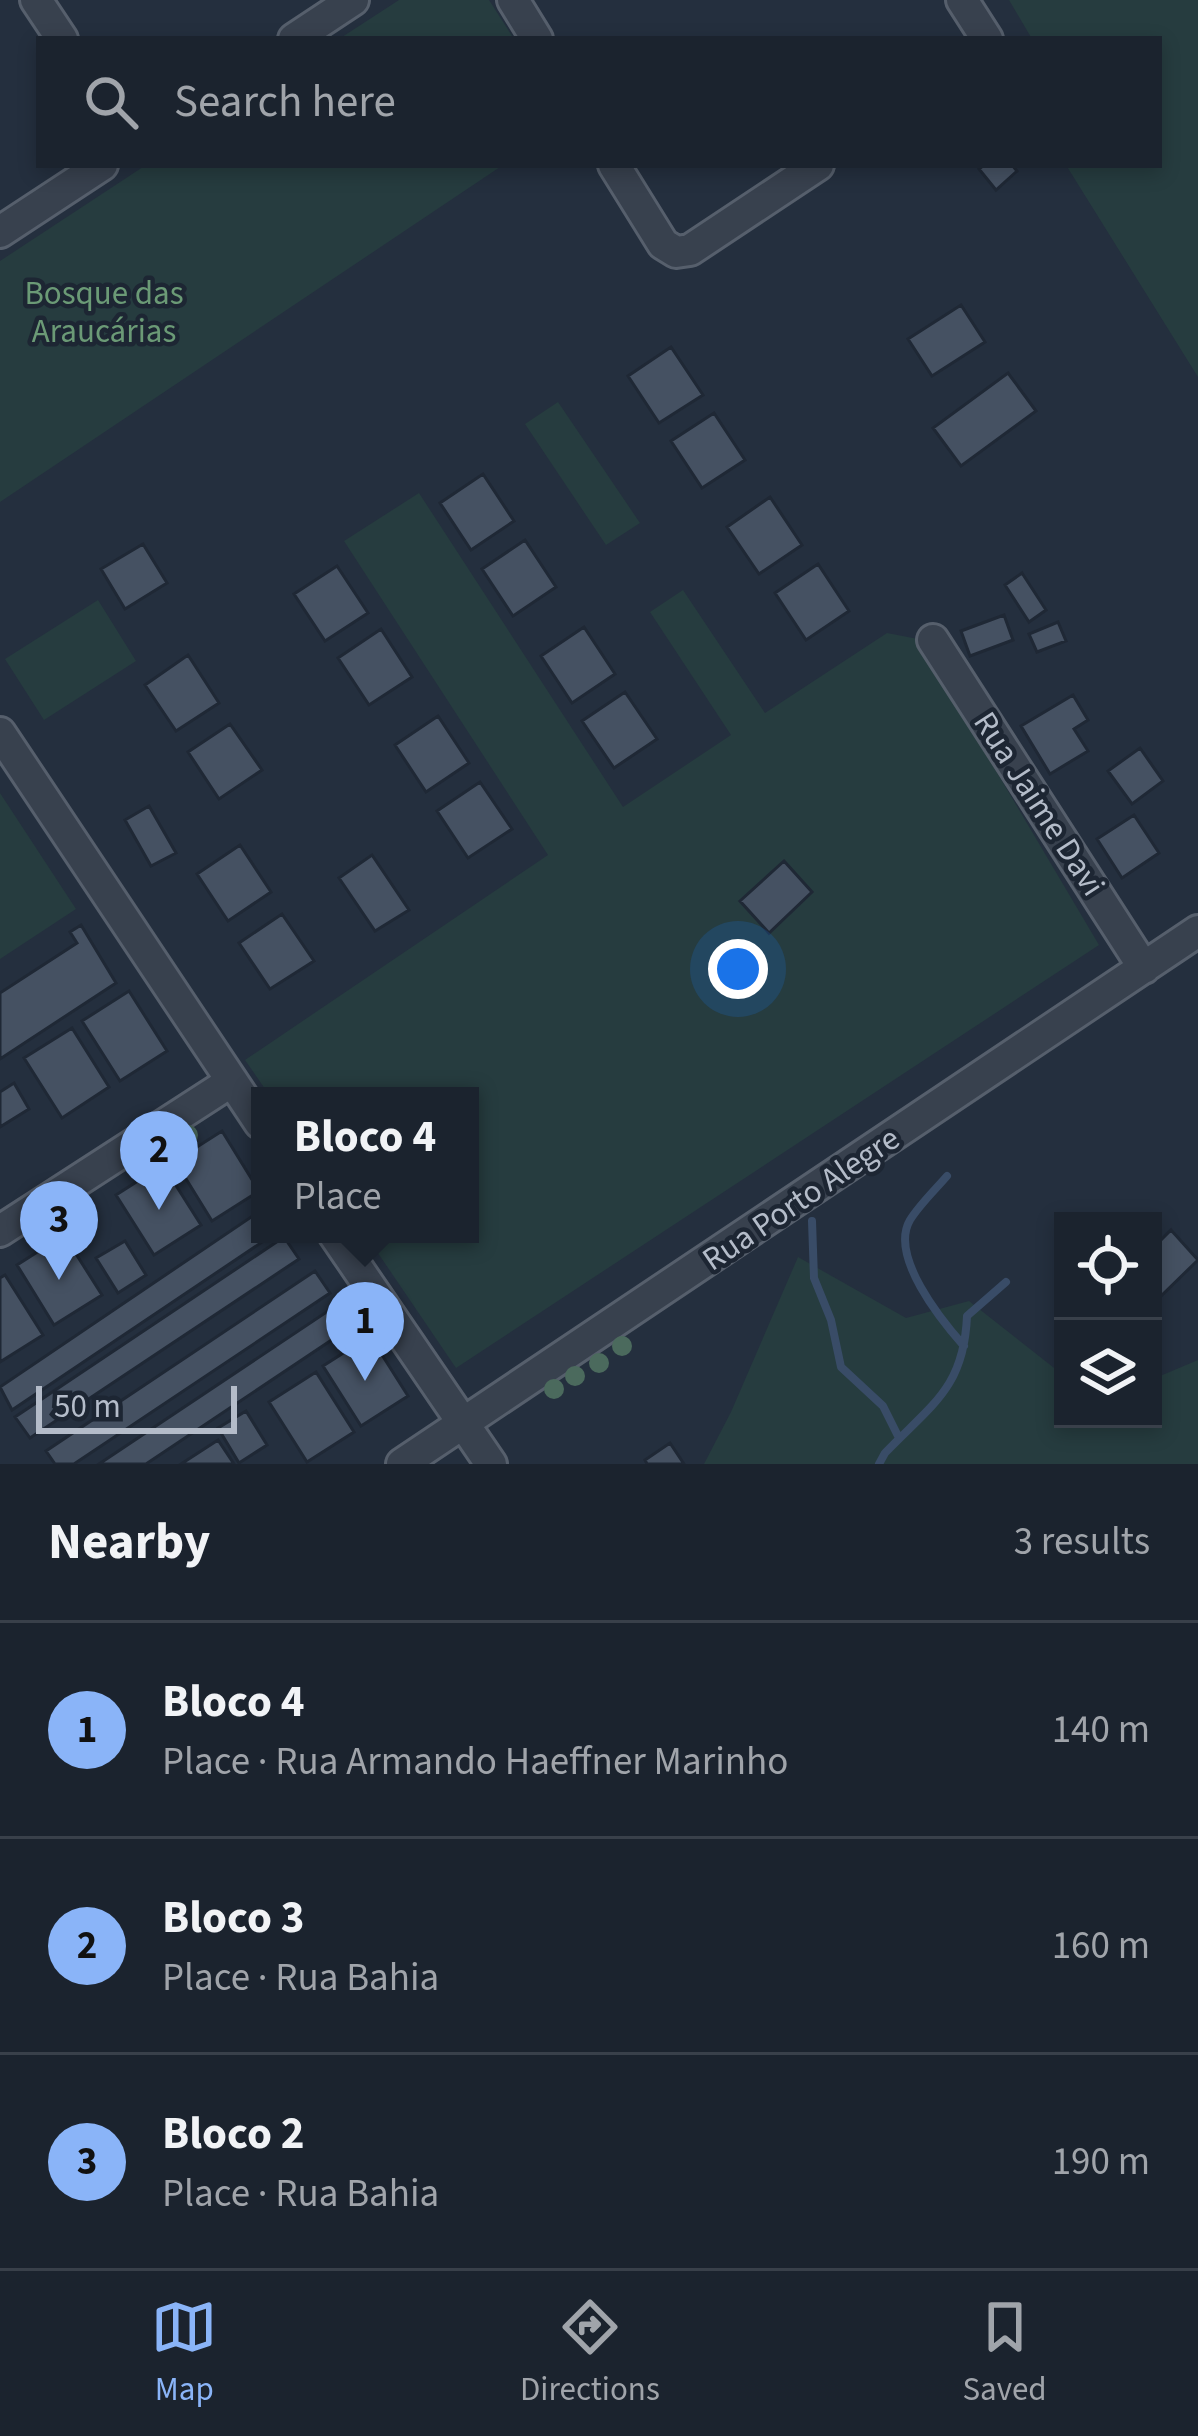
<!DOCTYPE html>
<html lang="en">
<head>
<meta charset="utf-8">
<style>
  :root { --surface:#1b232e; --page:#242b36; --text:#f1f3f6; --muted:#a0a4aa; --line:#39404a; --accent:#8ab4f8 }
  body { margin:0; font-family:"Source Sans 3",sans-serif; background:var(--page); color:var(--text) }
  .controls { position:absolute; right:36px; bottom:36px; display:grid; overflow:hidden; border-radius:0px; box-shadow:0 6px 18px #0003 }
  .controls button { width:108px; height:108px; display:grid; place-items:center; padding:0; border:0; border-bottom:3px solid var(--line); background:var(--surface); color:var(--text); font:60px sans-serif }
  .scale { position:absolute; left:36px; bottom:30px; width:201px; box-sizing:border-box; padding-left:12px; border:6px solid #b4bcc9; border-top:0; font-size:33px; line-height:42px; white-space:nowrap; color:#b4bcc9; -webkit-text-stroke:9px #1d2633; paint-order:stroke }
  .you { position:absolute; left:738px; top:969px; width:42px; height:42px; margin:-30px; border:9px solid #fff; border-radius:50%; background:#1a73e8; box-shadow:0 0 0 18px #1a73e833 }
  .badge { display:grid; place-items:center; width:78px; height:78px; border-radius:50%; background:var(--accent); color:#111; font-size:39px; font-weight:700 }
  .pin { position:absolute; translate:-50% -99px; filter:drop-shadow(0 3px 6px #0008) }
  .pin::after { content:''; position:absolute; top:63px; width:42px; height:36px; background:inherit; clip-path:polygon(0 0,100% 0,50% 100%) }
  .popup { position:absolute; left:251px; top:1087px; width:228px; height:156px; box-sizing:border-box; display:grid; place-content:center; border-radius:0px; background:var(--surface); filter:drop-shadow(0 3px 9px #0005); font-size:39px; white-space:nowrap; color:var(--muted) }
  .popup b { font-size:45px; color:var(--text) }
  .popup::after { content:''; position:absolute; left:50%; top:100%; margin-left:-24px; border:24px solid transparent; border-top-color:var(--surface) }
  .list { margin:0; padding:0; list-style:none }
  h2 { display:flex; justify-content:space-between; align-items:center; height:156px; margin:0; padding:0 48px; font-size:51px }
  h2 small { font-size:39px; font-weight:400; color:var(--muted) }
  .list li { display:grid; grid-template-columns:78px 1fr auto; gap:36px; align-items:center; box-sizing:border-box; height:216px; padding:0 48px; border-top:3px solid var(--line) }
  .list b { display:block; font-size:45px; white-space:nowrap }
  .list p { margin:0; font-size:39px; white-space:nowrap; color:var(--muted) }
  .list em { font-size:39px; font-style:normal; color:var(--muted) }
  .icon { flex:none; width:66px; height:66px; fill:none; stroke:currentColor; stroke-width:2; stroke-linecap:round; stroke-linejoin:round }
  .map { position:relative; flex:none; width:1198px; height:1464px; overflow:hidden }
  .search { position:absolute; background:var(--surface); box-shadow:0 6px 18px #0003; left:36px; right:36px; top:36px; height:132px; display:flex; align-items:center; gap:30px; box-sizing:border-box; padding:0 42px; border-radius:0px; color:var(--muted); font-size:45px }
  .sheet { height:804px; background:var(--surface) }
  nav { display:flex; justify-content:space-around; align-items:center; box-sizing:border-box; height:168px; border-top:3px solid var(--line); background:var(--surface); font-size:33px; color:var(--muted) }
  nav a { display:grid; justify-items:center; gap:6px }
  nav .on { color:var(--accent) }
  .map>svg:first-child { display:block }
  .green { fill:#263c3f }
  .lines { fill:none; stroke-linecap:round; stroke-linejoin:round }
  .stream { stroke:#394c67; stroke-width:8 }
  .building { fill:#455162; stroke:#1f2835; stroke-width:3 }
  .minor-casing { stroke:#565f6c; stroke-width:36 }
  .minor { stroke:#38414e; stroke-width:30 }
  .tree { fill:#4b6a5d }
  .labels { text-anchor:middle; dominant-baseline:central; stroke-width:9; stroke-linejoin:round; paint-order:stroke }
  .park-label { font-size:33px; fill:#6b9a76; stroke:#1d2633 }
  .street-label { font-size:33px; fill:#b4bcc9; stroke:#1d2633 }
</style>
</head>
<body>
<div class="map">
<svg width="1198" height="1464" viewBox="0 0 1198 1464">
  <rect width="100%" height="100%" fill="#242f3e"/>
  <path class="green" d="M399 0H489L514 39H339Z
    M1009 0H1198V377L1066 165H1159V39H1032Z
    M146 165H503L0 502V261Z
    M558 402 640 523 606 545 525 424Z
    M419 493 623 807 731 735 650 612 683 590 765 713 887 633 918 639 1099 945 456 1368 365 1234H470V1096H270L245 1060 548 855 344 541Z
    M98 600 136 661 44 720 5 659Z
    M0 793 76 909 0 959Z
    M798 1257 906 1318 969 1301 1063 1375V1419H1153V1379L1198 1360V1464H704L731 1412Z"/>
  <g class="lines">
    <path class="stream" d="M947 1176C935 1190 920 1204 910 1220 889 1256 941 1320 964 1346
      M812 1221 814 1278 831 1320 841 1367 883 1406 899 1438
      M879 1464 885 1453C932 1404 964 1388 967 1316L1006 1282"/>
  </g>
  <path class="building" d="M984 165H1012L1017 171 996 190 979 169Z
    M961 305 985 342 932 376 908 339Z
    M671 347 703 395 659 423 628 376Z
    M1008 373 1036 411 961 466 933 428Z
    M714 413 745 460 702 488 671 441Z
    M483 474 514 521 471 550 440 503Z
    M770 497 802 545 759 574 727 527Z
    M525 540 556 587 513 616 482 569Z
    M143 544 167 583 125 609 101 569Z
    M818 564 849 611 806 640 775 593Z
    M337 566 368 613 325 641 294 594Z
    M1022 573 1046 610 1029 622 1005 585Z
    M1004 615 1013 640 970 656 961 631Z
    M1058 622 1066 641 1037 652 1029 634Z
    M584 627 615 674 572 703 541 656Z
    M381 629 412 677 369 705 338 658Z
    M188 655 219 703 176 731 145 685Z
    M625 692 657 739 614 768 582 721Z
    M1073 695 1088 720 1074 729 1088 751 1050 774 1021 726Z
    M438 716 469 763 426 792 395 745Z
    M230 724 262 770 219 799 188 752Z
    M1140 748 1163 781 1132 804 1108 771Z
    M480 782 512 829 468 858 437 811Z
    M149 806 176 853 151 866 125 820Z
    M1134 815 1159 853 1122 878 1097 839Z
    M240 845 271 892 228 921 197 874Z
    M372 855 409 910 375 931 339 878Z
    M784 861 812 892 769 933 740 901Z
    M282 914 314 961 270 989 239 943Z
    M81 925 116 983 0 1059V993L77 943 70 932Z
    M129 991 167 1051 120 1081 82 1021Z
    M72 1028 109 1087 62 1118 24 1058Z
    M14 1083 29 1109 0 1127V1092Z
    M222 1131 259 1191 212 1221 175 1161Z
    M163 1165 201 1225 154 1255 116 1195Z
    M260 1211V1234H274L12 1410 0 1387Z
    M1171 1230 1198 1260 1161 1296 1153 1287V1248Z
    M64 1235 102 1295 54 1325 17 1265Z
    M284 1237 299 1259 30 1438 15 1417Z
    M125 1241 146 1275 118 1293 96 1258Z
    M315 1271 330 1293 74 1464H55L46 1451Z
    M5 1275 43 1335 0 1362V1278Z
    M337 1305 351 1327 146 1464H99Z
    M370 1336 408 1396 361 1426 323 1366Z
    M316 1372 354 1432 307 1462 269 1402Z
    M246 1411 267 1445 239 1463 218 1428Z
    M218 1440 234 1464H181Z
    M670 1443 684 1464H647L645 1460Z"/>
  <g class="lines">
    <defs>
      <path id="minor" d="M36 0 62 39
        M513 0 537 39
        M962 0 987 39
        M294 39 353 0
        M614 165 663 244 676 252 690 250 818 165
        M0 232 102 165
        M933 640 1144 968
        M0 733 260 1123
        M0 1231 232 1081
        M334 1234 491 1464
        M402 1464 1198 931"/>
    </defs>
    <use href="#minor" class="minor-casing"/>
    <use href="#minor" class="minor"/>
  </g>
  <g class="tree">
    <circle cx="188" cy="1135" r="10"/>
    <circle cx="166" cy="1149" r="10"/>
    <circle cx="622" cy="1346" r="10"/>
    <circle cx="599" cy="1363" r="10"/>
    <circle cx="575" cy="1376" r="10"/>
    <circle cx="554" cy="1389" r="10"/>
  </g>
  <g class="labels">
    <g class="park-label">
      <text x="104" y="293">Bosque das<tspan x="104" dy="38">Araucárias</tspan></text>
    </g>
    <g class="street-label">
      <text transform="translate(1039 804) rotate(57)">Rua Jaime Davi</text>
      <text transform="translate(801 1199) rotate(-34)">Rua Porto Alegre</text>
    </g>
  </g>
</svg>
<div class="controls">
<button><svg class="icon" aria-label="locate" viewBox="0 0 24 24"><circle cx="12" cy="12" r="6"/><path d="M12 2v4M12 18v4M2 12h4M18 12h4"/></svg></button>
<button><svg class="icon" aria-label="layers" viewBox="0 0 24 24"><path d="M12 4l9 5-9 5-9-5zM3 14l9 5 9-5"/></svg></button>
</div>
<div class="scale">50 m</div>
<div class="you"></div>
<div class="pin badge" style="left:365px;top:1381px">1</div>
<div class="popup"><b>Bloco 4</b>Place</div>
<div class="pin badge" style="left:159px;top:1210px">2</div>
<div class="pin badge" style="left:59px;top:1280px">3</div>
<div class="search"><svg class="icon" aria-label="search" viewBox="0 0 24 24"><circle cx="10" cy="10" r="6"/><path d="M15 15l6 6"/></svg>Search here</div>
</div>
<section class="sheet">
<h2>Nearby<small>3 results</small></h2>
<ul class="list">
<li><span class="badge">1</span><div><b>Bloco 4</b><p>Place · Rua Armando Haeffner Marinho</p></div><em>140 m</em></li>
<li><span class="badge">2</span><div><b>Bloco 3</b><p>Place · Rua Bahia</p></div><em>160 m</em></li>
<li><span class="badge">3</span><div><b>Bloco 2</b><p>Place · Rua Bahia</p></div><em>190 m</em></li>
</ul>
</section>
<nav>
<a class="on"><svg class="icon" aria-label="map" viewBox="0 0 24 24"><path d="M3 6l6-2 6 2 6-2v14l-6 2-6-2-6 2zM9 4v14M15 6v14"/></svg>Map</a>
<a><svg class="icon" aria-label="directions" viewBox="0 0 24 24"><path d="M12 3l9 9-9 9-9-9zM9 14v-3h6M13 9l2 2-2 2"/></svg>Directions</a>
<a><svg class="icon" aria-label="saved" viewBox="0 0 24 24"><path d="M7 4h10v16l-5-4-5 4z"/></svg>Saved</a>
</nav>
</body>
</html>
